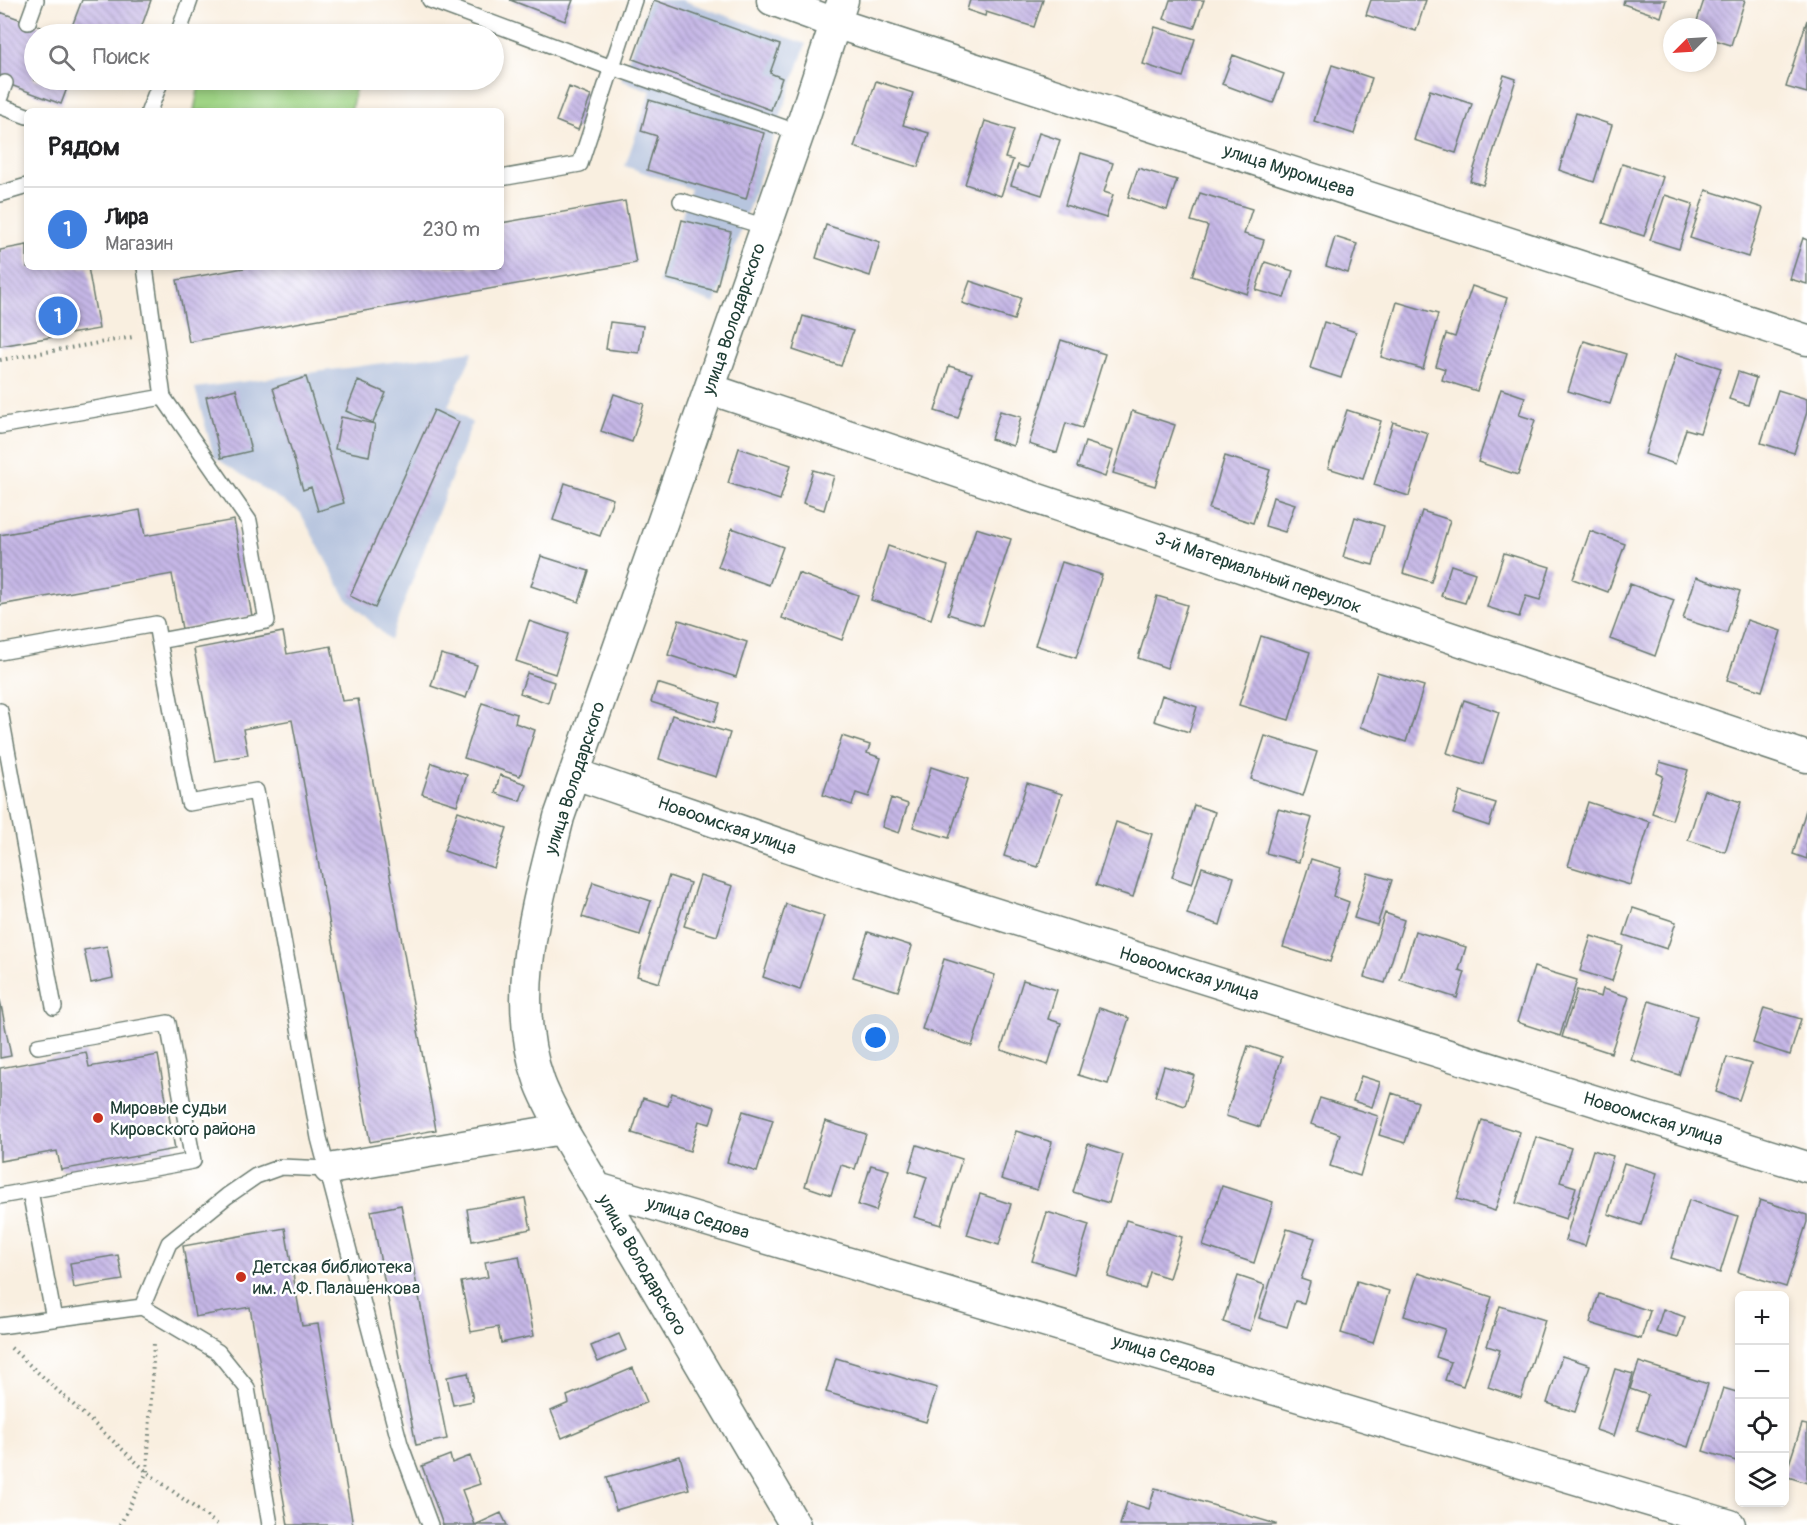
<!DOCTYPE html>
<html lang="ru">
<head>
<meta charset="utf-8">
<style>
  :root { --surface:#fff; --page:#f2f2f2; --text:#202124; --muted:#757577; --line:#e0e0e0; --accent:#2563eb }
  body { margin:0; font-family:Pangolin,sans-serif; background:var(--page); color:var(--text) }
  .controls { position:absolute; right:18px; bottom:18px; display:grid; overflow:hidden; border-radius:9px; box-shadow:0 3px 9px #0003 }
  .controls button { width:54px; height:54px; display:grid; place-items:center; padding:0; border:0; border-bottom:2px solid var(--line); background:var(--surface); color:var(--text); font:30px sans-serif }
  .compass { position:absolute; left:1663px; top:18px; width:54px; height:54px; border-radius:50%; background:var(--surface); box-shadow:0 3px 9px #0003; rotate:246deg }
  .you { position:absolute; left:876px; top:1038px; width:21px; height:21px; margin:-15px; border:4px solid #fff; border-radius:50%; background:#1a73e8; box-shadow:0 0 0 9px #1a73e833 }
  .badge { display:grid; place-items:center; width:39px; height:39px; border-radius:50%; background:var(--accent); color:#fff; font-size:20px; font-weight:700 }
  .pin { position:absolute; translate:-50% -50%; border:3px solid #fff; box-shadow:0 2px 6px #0006 }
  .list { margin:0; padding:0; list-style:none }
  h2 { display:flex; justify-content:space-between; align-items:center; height:78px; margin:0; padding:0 24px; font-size:26px }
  h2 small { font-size:20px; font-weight:400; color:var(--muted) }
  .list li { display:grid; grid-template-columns:39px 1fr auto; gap:18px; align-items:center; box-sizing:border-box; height:84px; padding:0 24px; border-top:2px solid var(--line) }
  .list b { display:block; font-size:22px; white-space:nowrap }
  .list p { margin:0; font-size:20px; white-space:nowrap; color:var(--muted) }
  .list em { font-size:20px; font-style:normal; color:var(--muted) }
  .icon { flex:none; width:33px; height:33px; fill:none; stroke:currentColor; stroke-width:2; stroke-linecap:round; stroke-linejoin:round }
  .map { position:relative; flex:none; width:1807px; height:1525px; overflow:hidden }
  .search { position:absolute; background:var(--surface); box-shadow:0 3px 9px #0003; left:24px; top:24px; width:480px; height:66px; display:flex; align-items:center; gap:15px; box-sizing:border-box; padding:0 21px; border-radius:33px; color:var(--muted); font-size:22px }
  .panel { position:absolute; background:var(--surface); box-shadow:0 3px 9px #0003; left:24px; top:108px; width:480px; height:162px; border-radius:9px }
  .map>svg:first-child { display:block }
  .industrial { fill:#b7c5de }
  .green { fill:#9fd485; stroke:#5f885c; stroke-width:1.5 }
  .building { fill:url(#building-back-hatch) }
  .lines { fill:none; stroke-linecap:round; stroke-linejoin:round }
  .service-casing { stroke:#6b7b70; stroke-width:18 }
  .minor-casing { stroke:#6b7b70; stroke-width:33 }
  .path { stroke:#6b7b70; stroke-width:4; stroke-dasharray:1.5 4.5; stroke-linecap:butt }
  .service { stroke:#fff; stroke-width:15 }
  .minor { stroke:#fff; stroke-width:30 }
  .poi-dot { fill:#c8321e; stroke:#fff; stroke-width:2 }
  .labels { text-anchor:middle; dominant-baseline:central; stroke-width:5; stroke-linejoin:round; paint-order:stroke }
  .street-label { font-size:18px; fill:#1f3d34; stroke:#fff }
  .poi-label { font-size:18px; fill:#1f3d34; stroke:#fff; text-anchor:start }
</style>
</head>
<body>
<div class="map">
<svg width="1807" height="1525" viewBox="0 0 1807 1525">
  <defs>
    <pattern id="building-back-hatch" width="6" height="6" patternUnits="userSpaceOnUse" patternTransform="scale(1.5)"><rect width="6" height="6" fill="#c6b7e7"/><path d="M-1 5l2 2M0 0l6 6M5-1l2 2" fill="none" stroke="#a096bc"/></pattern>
  </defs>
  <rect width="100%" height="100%" fill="#fff"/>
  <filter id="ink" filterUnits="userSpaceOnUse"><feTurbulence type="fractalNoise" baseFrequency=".0167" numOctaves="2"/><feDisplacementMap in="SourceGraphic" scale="12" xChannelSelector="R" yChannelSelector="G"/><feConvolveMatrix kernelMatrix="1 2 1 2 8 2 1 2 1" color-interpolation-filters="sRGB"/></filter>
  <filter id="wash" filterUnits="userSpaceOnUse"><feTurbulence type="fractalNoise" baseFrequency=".008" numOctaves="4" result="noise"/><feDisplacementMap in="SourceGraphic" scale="24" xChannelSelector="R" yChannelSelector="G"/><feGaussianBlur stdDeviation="1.35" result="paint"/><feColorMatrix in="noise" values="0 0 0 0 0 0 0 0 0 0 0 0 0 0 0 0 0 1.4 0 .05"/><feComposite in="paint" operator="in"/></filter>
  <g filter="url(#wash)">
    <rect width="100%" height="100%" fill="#f9efe0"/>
    <path class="industrial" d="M649 0H682L806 44 715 304 658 283 691 189 625 166 651 91 621 80Z
      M474 351 448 406 472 423 390 640 346 598 300 512 214 457 195 388Z"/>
    <path class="green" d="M200 80H357L351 111H194Z"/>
    <g id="blocks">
      <path class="building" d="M82 0H151L139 34H69Z
        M510 0H573L565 21Z
        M654 0 780 45 770 73 782 78 771 110 633 59Z
        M970 0H1043L1034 27 986 12 985 16 967 10Z
        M1170 0H1204L1194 28 1164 19Z
        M1371 0H1426L1416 31 1366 15Z
        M1624 0H1666L1661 17 1623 4Z
        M1704 0H1745L1731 45 1708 38V27H1695Z
        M0 12 60 34H34V80H70L61 104 0 81Z
        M1807 20V93L1786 87Z
        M1155 27 1195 39 1183 77 1143 64Z
        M1233 55 1284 74 1273 103 1222 84Z
        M1332 65 1372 78 1354 134 1314 121Z
        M1504 75 1516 79 1483 185 1470 181Z
        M876 81 913 93 903 125 929 133 918 167 854 147Z
        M569 87 591 96 578 130 556 121Z
        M1430 90 1472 104 1456 153 1414 140Z
        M649 100 764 133 746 199 647 170 657 136 641 131Z
        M1576 113 1612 125 1594 182 1559 170Z
        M985 121 1014 130 1005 158 1013 160 1001 196 965 184Z
        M1039 133 1060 140 1042 195 1011 185 1018 165 1028 168Z
        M1081 153 1113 163 1104 192 1113 195 1106 218 1065 205Z
        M1622 164 1663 177 1644 236 1603 223Z
        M1138 168 1177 180 1167 210 1128 197Z
        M1706 190 1763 208 1748 257 1690 238Z
        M1200 193 1252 209 1244 234 1264 240 1247 294 1192 276 1208 226 1191 221Z
        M1665 195 1693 204 1679 249 1650 240Z
        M625 201 636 263 189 342 177 280 249 267H501V223Z
        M682 220 731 232 716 291 667 279Z
        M826 225 880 242 870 276 816 258Z
        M1335 237 1357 244 1348 273 1326 266Z
        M1803 238 1807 240V284L1790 279Z
        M27 245V267H88L99 329 0 346V250Z
        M1265 262 1293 271 1284 298 1256 290Z
        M970 281 1021 298 1014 320 962 303Z
        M1472 286 1507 298 1477 391 1442 380 1445 369 1436 366 1446 334 1455 337Z
        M1397 302 1438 314 1423 369 1381 357Z
        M803 316 853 331 841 366 793 350Z
        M610 322 643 326 639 353 606 349Z
        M1324 322 1356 332 1341 378 1310 368Z
        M1061 340 1105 354 1082 428 1066 423 1057 453 1029 444Z
        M1584 341 1626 354 1610 404 1568 391Z
        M1676 354 1721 368 1700 433 1686 429 1675 464 1645 454Z
        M949 366 972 373 958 418 935 411Z
        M1738 372 1756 378 1748 405 1729 399Z
        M306 377 344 503 318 511 311 487 303 490 273 388Z
        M358 381 386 393 373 423 346 411Z
        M236 389 251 451 221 458 206 397Z
        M1501 389 1525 397 1519 415 1535 420 1518 475 1478 462Z
        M1778 390 1807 399V412L1794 453 1761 443Z
        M614 394 644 404 632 442 601 431Z
        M434 410 459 422 375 608 350 596Z
        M1347 410 1381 421 1363 479 1328 468Z
        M1000 411 1021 417 1013 446 991 439Z
        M1132 411 1175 425 1155 486 1113 473Z
        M341 417 375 424 369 456 335 449Z
        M1393 422 1428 433 1409 496 1374 485Z
        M1085 442 1113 451 1105 477 1077 467Z
        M739 448 791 465 780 500 728 483Z
        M1225 456 1270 470 1253 523 1209 509Z
        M813 470 834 476 824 510 803 503Z
        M565 483 613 499 600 536 553 520Z
        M1273 497 1295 504 1285 532 1265 526Z
        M140 510 145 536 234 520 252 616 182 629 172 574 0 605V535Z
        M1422 511 1450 520 1431 582 1403 573Z
        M1355 517 1384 526 1373 565 1343 557Z
        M732 528 783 547 769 585 718 567Z
        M976 528 1011 539 983 625 948 614Z
        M1590 531 1625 544 1608 592 1573 579Z
        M888 546 948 566 931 619 871 600Z
        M1504 553 1550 567 1540 600 1526 596 1519 617 1487 607Z
        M541 556 589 571 579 602 531 586Z
        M1062 562 1102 575 1076 658 1035 645Z
        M1451 565 1475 573 1465 603 1441 596Z
        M798 573 858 595 842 640 782 618Z
        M1696 577 1740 591 1727 633 1683 619Z
        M1630 584 1674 600 1655 656 1610 639Z
        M1157 596 1187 605 1167 668 1138 658Z
        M679 620 747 642 736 677 668 655Z
        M1747 620 1781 631 1762 691 1727 680Z
        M529 621 568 634 555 674 516 661Z
        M283 632 287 654 331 646 342 701 358 699 436 1130 370 1142 292 720 243 729 248 755 215 761 194 649Z
        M1261 636 1310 652 1289 720 1239 705Z
        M441 654 477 665 466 698 431 686Z
        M1377 672 1424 686 1406 742 1360 727Z
        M527 673 554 682 548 703 520 693Z
        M657 683 720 703 714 722 651 702Z
        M1162 695 1197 707 1189 732 1154 721Z
        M1464 700 1499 712 1483 764 1447 753Z
        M482 703 517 714 515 723 535 730 520 776 464 758Z
        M672 715 730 733 716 777 659 759Z
        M842 736 870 745 867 753 881 758 869 797 856 793 852 805 823 795Z
        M1265 736 1317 752 1303 796 1251 779Z
        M1660 762 1688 770 1672 820 1652 813 1663 776 1657 773Z
        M432 763 467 775 457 805 422 794Z
        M931 767 968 779 949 838 913 827Z
        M500 775 526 784 520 801 495 793Z
        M1027 783 1062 794 1038 867 1004 856Z
        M1704 790 1741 802 1725 852 1688 840Z
        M1460 792 1496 803 1489 826 1453 814Z
        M891 798 908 804 899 833 882 827Z
        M1588 802 1650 822 1630 885 1568 866Z
        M1194 805 1215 812 1192 884 1172 877Z
        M1278 809 1312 818 1299 862 1266 853Z
        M1806 810H1807V859L1793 854Z
        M458 811 507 828 494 868 444 851Z
        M1116 822 1152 834 1133 897 1096 885Z
        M1311 859 1341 868 1333 896 1349 902 1330 962 1283 947Z
        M1202 867 1234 877 1220 925 1187 914Z
        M1368 873 1392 880 1377 925 1354 918Z
        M669 876 690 883 659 983 637 976Z
        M700 876 733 886 717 936 684 926Z
        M593 882 651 901 640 935 582 917Z
        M786 904 824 916 800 990 763 977Z
        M1633 908 1676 922 1667 949 1624 935Z
        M1385 913 1404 920 1385 983 1364 977Z
        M1415 931 1466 947 1459 970 1465 972 1457 998 1400 980Z
        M868 932 912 946 898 991 853 977Z
        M1591 936 1623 946 1612 981 1580 971Z
        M107 946 113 978 91 983 84 950Z
        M944 959 995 975 972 1046 922 1029Z
        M1534 967 1577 980 1560 1036 1517 1022Z
        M1023 980 1057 990 1048 1019 1061 1023 1048 1065 1001 1050Z
        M1603 989 1629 997 1611 1053 1562 1037 1577 990 1601 997Z
        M0 1000 11 1056 0 1058Z
        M1649 1001 1697 1016 1679 1075 1631 1060Z
        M1099 1008 1129 1018 1108 1084 1078 1075Z
        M1764 1008 1801 1019 1790 1055 1753 1043Z
        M1248 1046 1282 1057 1260 1127 1226 1116Z
        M86 1052 89 1067 158 1055 175 1149 61 1170 57 1151 0 1161V1068Z
        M1727 1057 1751 1064 1739 1100 1716 1092Z
        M1164 1066 1194 1075 1185 1106 1155 1096Z
        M1361 1076 1380 1082 1372 1107 1353 1101Z
        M672 1093 715 1107 710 1124 699 1121 690 1151 632 1133 643 1098 668 1106Z
        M1392 1093 1418 1102 1405 1143 1379 1135Z
        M1320 1098 1378 1116 1360 1176 1330 1166 1340 1134 1311 1124Z
        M743 1111 773 1120 757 1172 727 1162Z
        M1482 1120 1520 1132 1495 1211 1457 1199Z
        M825 1121 866 1134 855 1169 841 1165 831 1195 805 1186Z
        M1016 1131 1052 1142 1037 1190 1001 1179Z
        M1536 1137 1571 1148 1560 1182 1576 1187 1566 1219 1516 1203Z
        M1088 1144 1123 1155 1109 1203 1073 1192Z
        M917 1145 962 1159 941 1225 914 1217 927 1177 909 1171Z
        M1593 1150 1613 1156 1585 1246 1565 1240Z
        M1624 1163 1657 1173 1641 1225 1608 1214Z
        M871 1165 889 1170 876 1211 858 1205Z
        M1222 1186 1273 1202 1254 1263 1203 1246Z
        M980 1194 1011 1204 999 1245 967 1235Z
        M525 1198 531 1229 472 1241 467 1209Z
        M1689 1200 1738 1216 1720 1273 1671 1258Z
        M1760 1200 1807 1215V1222L1786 1287 1738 1272Z
        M401 1205 447 1439 416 1445 371 1211Z
        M1047 1212 1089 1225 1074 1274 1032 1261Z
        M1126 1220 1182 1237 1169 1278 1150 1272 1145 1289 1108 1277Z
        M285 1228 302 1326 318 1324 353 1525H288L250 1307 195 1317 183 1246Z
        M1287 1229 1315 1238 1301 1279 1310 1282 1304 1303 1295 1301 1287 1327 1259 1318Z
        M118 1255 123 1280 74 1288 70 1263Z
        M519 1256 534 1336 501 1343 498 1327 471 1332 461 1282 488 1277 485 1262Z
        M1418 1273 1492 1297 1463 1386 1445 1380 1451 1362 1436 1357 1445 1329 1404 1316Z
        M1238 1276 1265 1285 1250 1331 1223 1322Z
        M1357 1281 1389 1291 1373 1343 1341 1333Z
        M1599 1294 1650 1311 1641 1339 1590 1323Z
        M1500 1306 1545 1320 1521 1398 1488 1387 1500 1350 1487 1346Z
        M1663 1309 1685 1317 1678 1338 1656 1332Z
        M619 1334 626 1350 598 1362 591 1346Z
        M1562 1356 1590 1365 1575 1412 1547 1403Z
        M836 1358 937 1388 926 1422 826 1392Z
        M1639 1362 1708 1384 1688 1447 1637 1430 1648 1395 1630 1389Z
        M633 1368 647 1402 562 1438 551 1411 569 1403 567 1396Z
        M1615 1369 1633 1374 1614 1436 1596 1430Z
        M468 1373 473 1401 453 1405 447 1377Z
        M1723 1388 1740 1393V1449L1736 1461 1703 1451Z
        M1802 1424 1807 1425V1483L1785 1476Z
        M450 1455 452 1463 470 1456 480 1484 462 1490 475 1525 501 1513 507 1525H443L422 1466Z
        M680 1456 689 1489 616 1510 607 1477Z
        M1155 1488 1276 1524V1525H1120L1127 1502 1149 1509Z"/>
    </g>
  </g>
  <g filter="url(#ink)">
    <use href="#blocks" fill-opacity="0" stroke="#6b7b70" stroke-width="1.5"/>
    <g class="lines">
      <defs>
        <path id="service" d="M430 0 612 68
          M28 22 36 0
          M178 34 190 0
          M612 67 799 133
          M0 97 5 83
          M0 106 27 116
          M149 111 161 80
          M501 178 580 164 634 0
          M0 194 27 186
          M681 201 766 227
          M145 267 163 397
          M0 426 163 397 249 521 267 621 159 641 189 803 256 791 319 1138 400 1444 430 1525
          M0 652 156 624 159 641
          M0 711 54 1007
          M30 1191 54 1319
          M0 1196 193 1161 168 1023 38 1046
          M142 1307 169 1243 227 1196 256 1176 281 1167 329 1169
          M0 1326 142 1307 218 1352 247 1388 270 1525"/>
        <path id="minor" d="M772 0 835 23 1807 340
          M710 389 1807 757
          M575 774 853 869 1807 1167
          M329 1169 562 1129
          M597 1188 1730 1525
          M795 1525 562 1129C555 1114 546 1099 540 1083 508 996 538 903 559 817L799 133 843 0"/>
      </defs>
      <use href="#service" class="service-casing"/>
      <use href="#minor" class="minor-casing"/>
      <path class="path" d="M0 360 133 337
        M11 1348 147 1472 218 1525
        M120 1525 147 1472 154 1343"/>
      <use href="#service" class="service"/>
      <use href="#minor" class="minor"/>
    </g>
  </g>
  <g class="poi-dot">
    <circle cx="98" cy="1118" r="6"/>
    <circle cx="241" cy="1277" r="6"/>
  </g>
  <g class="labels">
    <g class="street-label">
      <text transform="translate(1289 171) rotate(18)">улица Муромцева</text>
      <text transform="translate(734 319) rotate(-71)">улица Володарского</text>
      <text transform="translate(1258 573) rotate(19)">3-й Материальный переулок</text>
      <text transform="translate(575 778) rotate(-72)">улица Володарского</text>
      <text transform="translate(727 826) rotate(19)">Новоомская улица</text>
      <text transform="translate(1189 974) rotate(17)">Новоомская улица</text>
      <text transform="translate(1653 1119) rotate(17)">Новоомская улица</text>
      <text transform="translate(698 1218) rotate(17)">улица Седова</text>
      <text transform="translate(642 1265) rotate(60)">улица Володарского</text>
      <text transform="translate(1164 1356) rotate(17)">улица Седова</text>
    </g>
    <g class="poi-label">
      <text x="110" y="1108">Мировые судьи<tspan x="110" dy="21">Кировского района</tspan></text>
      <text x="253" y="1267">Детская библиотека<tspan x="253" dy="21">им. А.Ф. Палашенкова</tspan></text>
    </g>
  </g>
</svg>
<div class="controls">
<button>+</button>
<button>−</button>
<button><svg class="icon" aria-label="locate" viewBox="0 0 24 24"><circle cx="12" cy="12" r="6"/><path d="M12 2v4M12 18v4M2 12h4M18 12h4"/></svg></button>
<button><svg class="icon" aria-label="layers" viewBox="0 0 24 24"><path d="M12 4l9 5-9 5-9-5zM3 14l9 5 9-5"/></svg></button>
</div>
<svg class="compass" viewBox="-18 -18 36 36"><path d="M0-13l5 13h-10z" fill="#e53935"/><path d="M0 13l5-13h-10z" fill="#757577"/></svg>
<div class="you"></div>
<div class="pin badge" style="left:58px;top:316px;background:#3f7fe0">1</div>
<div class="search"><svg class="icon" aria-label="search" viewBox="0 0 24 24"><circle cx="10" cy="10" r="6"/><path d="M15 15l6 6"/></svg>Поиск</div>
<section class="panel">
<h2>Рядом<small></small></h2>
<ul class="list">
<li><span class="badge" style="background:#3f7fe0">1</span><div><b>Лира</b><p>Магазин</p></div><em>230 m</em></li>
</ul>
</section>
</div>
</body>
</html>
